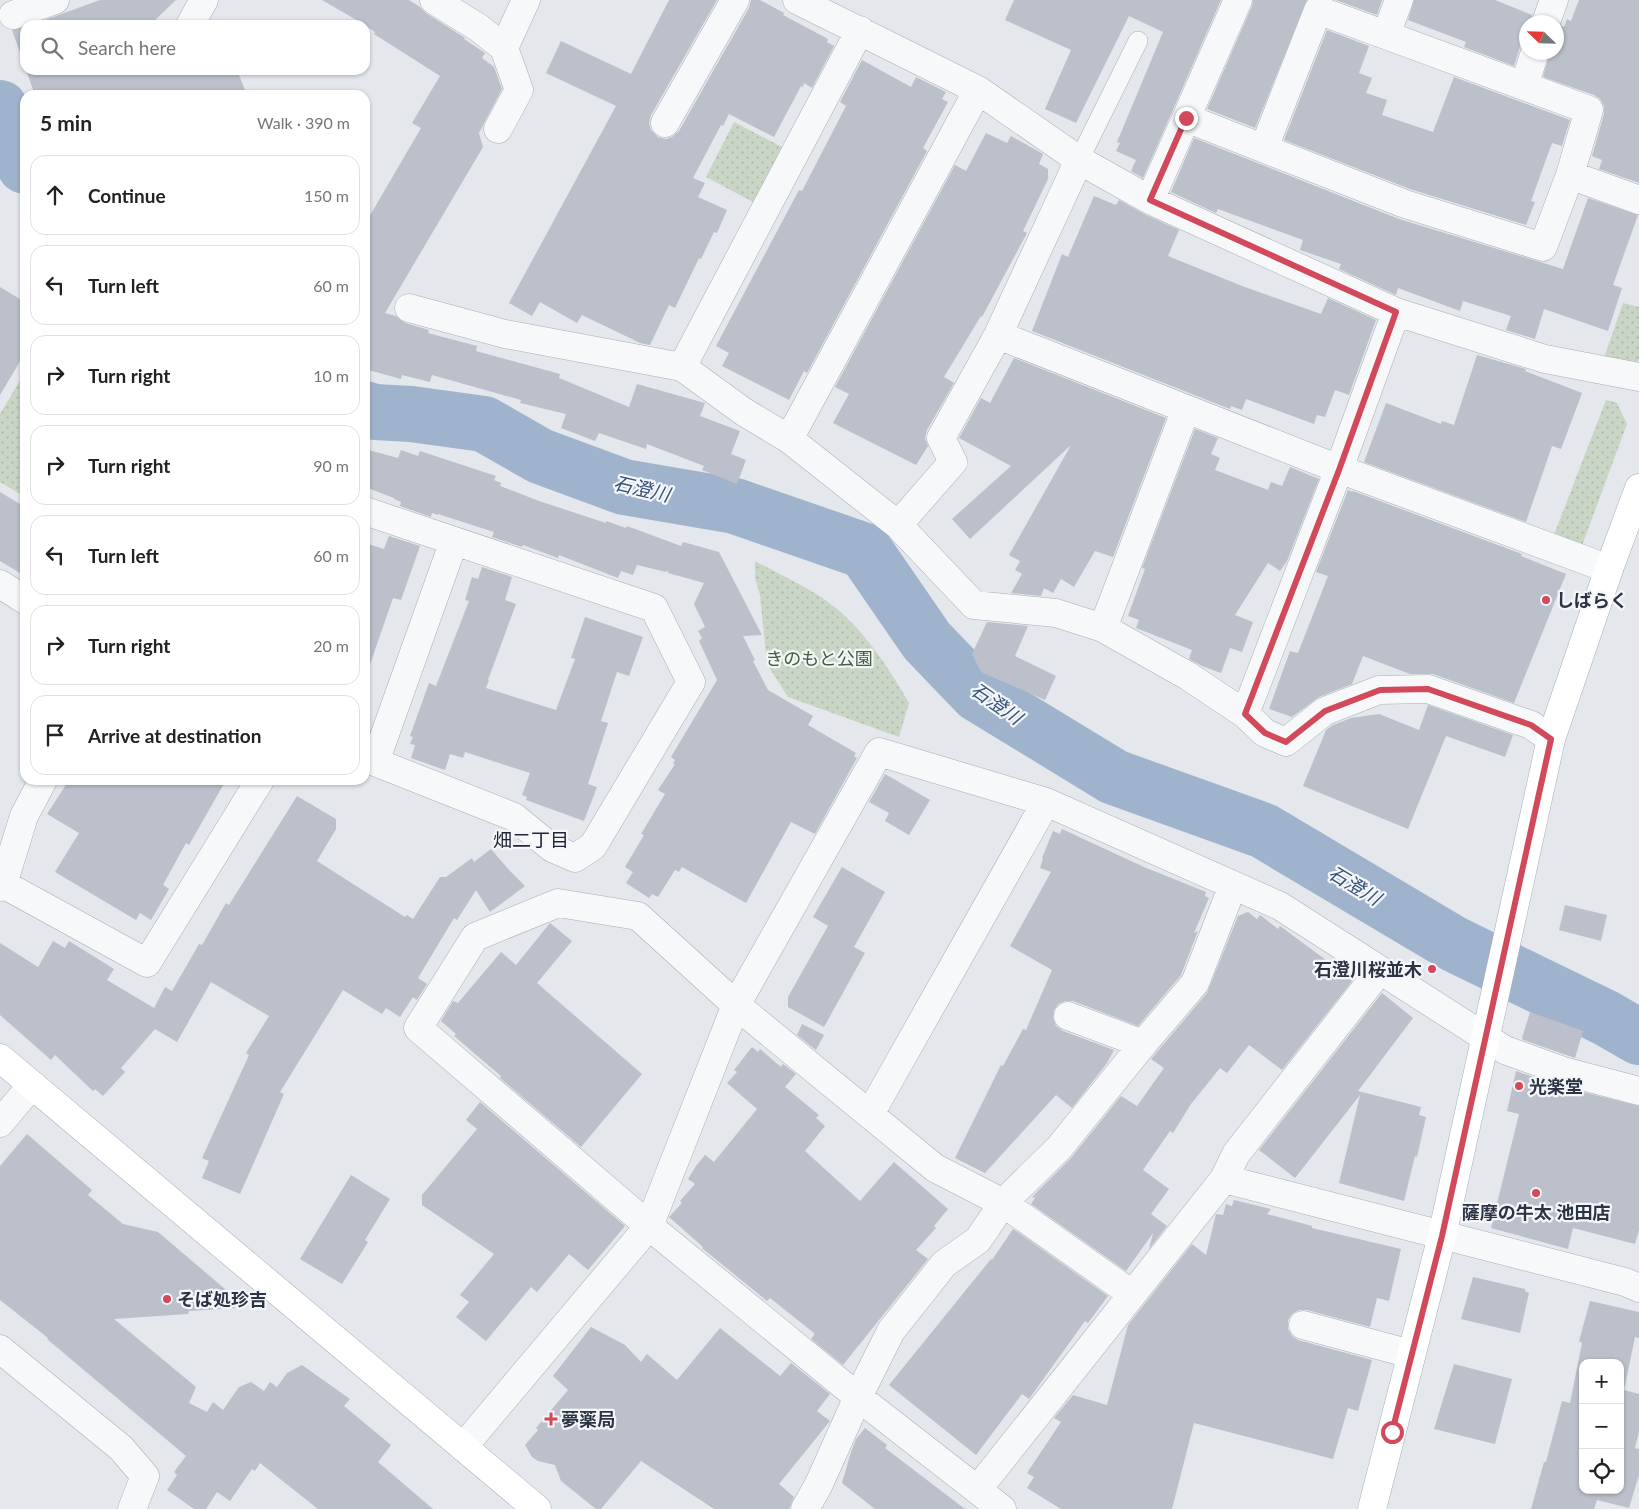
<!DOCTYPE html>
<html lang="en">
<head>
<meta charset="utf-8">
<style>
  :root { --surface:#fff; --page:#f6f6f6; --text:#222; --muted:#767676; --line:#e0e0e0 }
  body { margin:0; font-family:Lato,"Noto Sans JP",sans-serif; background:var(--page); color:var(--text) }
  .controls { position:absolute; right:15px; bottom:15px; display:grid; overflow:hidden; border-radius:10px; box-shadow:0 1px 4px #0004 }
  .controls button { width:45px; height:45px; display:grid; place-items:center; padding:0; border:0; border-bottom:1px solid var(--line); background:var(--surface); color:var(--text); font:25px sans-serif }
  .compass { position:absolute; left:1519px; top:15px; width:45px; height:45px; border-radius:50%; background:var(--surface); box-shadow:0 1px 4px #0004; rotate:293deg }
  .stop { position:absolute; width:15px; height:15px; margin:-11px; border:4px solid #d1495b; border-radius:50%; background:#fff }
  .stop.end { background:#d1495b; border-color:#fff; box-shadow:0 1px 5px #0008 }
  .list { margin:0; padding:0; list-style:none }
  h2 { display:flex; justify-content:space-between; align-items:center; height:65px; margin:0; padding:0 20px; font-size:21px }
  h2 small { font-size:16px; font-weight:400; color:var(--muted) }
  .list li { display:grid; grid-template-columns:32px 1fr auto; gap:15px; align-items:center; box-sizing:border-box; height:80px; margin:0 10px 10px; padding:0 10px; border:1px solid var(--line); border-radius:15px }
  .list b { display:block; font-size:19px; white-space:nowrap }
  .list em { font-size:16px; font-style:normal; color:var(--muted) }
  .icon { flex:none; width:28px; height:28px; fill:none; stroke:currentColor; stroke-width:2; stroke-linecap:round; stroke-linejoin:round }
  .map { position:relative; flex:none; width:1639px; height:1509px; overflow:hidden }
  .search { position:absolute; background:var(--surface); box-shadow:0 1px 4px #0004; left:20px; top:20px; width:350px; height:55px; display:flex; align-items:center; gap:12px; box-sizing:border-box; padding:0 18px; border-radius:15px; color:var(--muted); font-size:19px }
  .panel { position:absolute; background:var(--surface); box-shadow:0 1px 4px #0004; left:20px; top:90px; width:350px; height:695px; border-radius:15px }
  .map>svg:first-child { display:block }
  .park { fill:url(#park-dots) }
  .lines { fill:none; stroke-linecap:round; stroke-linejoin:round }
  .river { stroke:#9fb4cc; stroke-width:56 }
  .building { fill:#bbc0ca; fill-rule:evenodd }
  .lane-casing { stroke:#a9aeb7; stroke-width:20 }
  .street-casing { stroke:#a9aeb7; stroke-width:29 }
  .secondary-casing { stroke:#a9aeb7; stroke-width:29 }
  .lane { stroke:#f7f8fa; stroke-width:19 }
  .street { stroke:#f7f8fa; stroke-width:28 }
  .secondary { stroke:#fff; stroke-width:28 }
  .route { stroke:#d1495b; stroke-width:6 }
  .poi-dot { fill:#d1495b; stroke:#f4f6f9; stroke-width:2 }
  .labels { text-anchor:middle; dominant-baseline:central; stroke-width:4.5; stroke-linejoin:round; paint-order:stroke }
  .poi-label { font-size:18px; font-weight:bold; fill:#2b3445; stroke:#f4f6f9; text-anchor:start }
  .park-label { font-size:18px; fill:#3f6138; stroke:#f4f6f9 }
  .water-label { font-size:19px; font-style:italic; fill:#34527a; stroke:#f4f6f9 }
  .neighbourhood-label { font-size:19px; fill:#1d2536; stroke:#f4f6f9 }
</style>
</head>
<body>
<div class="map">
<svg width="1639" height="1509" viewBox="0 0 1639 1509">
  <defs>
    <pattern id="park-dots" width="8" height="8" patternUnits="userSpaceOnUse" patternTransform="scale(1.25)"><rect width="8" height="8" fill="#c9d6c5"/><path d="M2 2h.1M6 6h.1" fill="none" stroke="#adb8ab" stroke-width="1.8" stroke-linecap="round"/></pattern>
  </defs>
  <rect width="100%" height="100%" fill="#e4e7ec"/>
  <path class="park" d="M734 122 782 147 753 202 706 177Z
    M1623 303 1639 307V359L1635 369 1603 361Z
    M25 372V497L0 482V414Z
    M1606 400 1617 403 1627 424 1580 551 1552 540Z
    M755 561C784 577 822 593 846 617 872 642 891 672 909 703L899 737 788 697 767 664 760 595 755 578Z"/>
  <g class="lines">
    <path class="river" d="M0 108 7 133 25 166
      M365 409 375 412 411 414 484 424 540 456 624 487 735 506 865 551 927 641 978 694 1114 777 1264 831 1454 944 1606 1018 1639 1037"/>
  </g>
  <path class="building" d="M100 0H176L153 22 155 25H31Z
    M322 0H409L420 7 426 13 465 38 464 39 485 53 482 58 494 67 502 89 479 133 483 147 385 313 396 316 405 323 429 330 428 333 477 346 476 351 560 374 559 378 629 407 637 384 705 403 700 416 740 431 731 454 746 460 737 484 702 470 704 466 647 444 646 449 599 433 595 441 561 428 566 414 520 403 521 400 432 375 430 382 402 375 401 379 365 369V224L421 128 412 123 440 76 374 34 375 32 365 25Z
    M669 0H717L651 115 649 123 651 130 658 137 666 139 672 137 679 131 749 8 751 0H760L784 13 783 15 828 39 827 42 834 46 812 88 804 83 803 87 801 86 774 137 729 114 723 126 721 125 693 178 705 183 698 197 727 210 717 233 714 232 701 259 699 258 675 308 669 305 650 345 640 343 582 315 577 323 540 302 532 316 509 303 616 106 546 73 561 41 631 74Z
    M1014 0H1221L1143 178 1131 171 1136 160 1116 151 1120 143 1117 142 1163 32 1129 16 1076 123 1045 109 1071 50 1005 20Z
    M1253 0H1307L1255 128 1207 109 1252 6Z
    M1336 0H1382L1377 15Z
    M1414 0H1495L1532 15 1531 22H1526V39L1520 47 1514 66 1464 47 1466 42 1408 20Z
    M1579 0H1639V183L1599 169 1602 160 1592 156 1604 114V106L1600 99 1594 95 1543 77 1550 52H1556V33L1561 26 1564 27 1567 19 1571 21Z
    M25 27V67L12 30Z
    M1327 30 1369 46 1359 73 1372 78 1366 93 1387 100 1382 115 1433 132 1454 77 1570 120 1562 146 1552 143 1531 201 1535 202 1526 225 1410 189 1284 140Z
    M862 60 911 87 916 77 946 92 942 99 948 102 923 148 927 151 807 373 804 371 789 400 722 366 729 353 716 346 799 190 802 191 846 106 840 102Z
    M26 70H237L247 95H35Z
    M986 133 1007 143 1011 136 1043 154 1039 164 1048 169V179L1023 231 1027 233 982 317 981 316 944 377 954 383 927 430 925 438 928 446 916 465 833 423 849 394 835 387 955 165 966 171Z
    M1194 138 1399 219 1563 269 1588 198 1638 215 1613 285 1622 288 1608 331 1544 309 1535 339 1506 330 1511 316 1463 301 1460 311 1398 288 1396 295 1339 269 1341 264 1300 250 1303 240 1218 209 1216 213 1171 192Z
    M1094 196 1116 205 1119 200 1144 214 1179 230 1168 256 1242 286 1321 314 1328 298 1376 320 1349 395 1335 390 1325 417 1317 415 1314 424 1246 399 1242 410 1231 406 1230 409 1032 331 1062 254 1068 257Z
    M0 287 25 302V353L0 395Z
    M1477 355 1526 369 1525 371 1582 393 1561 449 1552 446 1526 522 1364 462 1386 403 1441 424 1442 421 1454 425Z
    M1014 358 1166 418 1113 557 1095 551 1074 587 1061 579 1053 593 1044 588 1041 596 1011 593 1022 574 1015 570 1020 561 1009 555 1071 445 970 539 952 519 1011 466 959 438 981 398 990 403Z
    M1195 429 1218 438 1211 454 1220 458 1215 470 1268 490 1271 482 1282 486 1290 467 1319 479 1287 561 1280 571 1268 563 1235 615 1253 622 1242 652 1230 648 1221 673 1202 666 1189 659 1192 650 1136 628 1139 620 1128 616 1145 569 1142 568Z
    M365 449 398 458 401 450 418 456 420 451 496 476 494 480 501 483 500 486 539 501 606 523V521L626 528 627 526 681 546 683 542 719 552 762 635 743 636 755 660 753 661 768 690 813 716 808 725 856 753 854 756 857 758 815 834 791 822 746 903 682 867 679 872 675 870 658 897 652 894 649 898 626 883 633 872 625 867 644 835 641 834 665 794 658 790 675 764H673L675 760 671 757 717 680 699 641 702 638 698 631 705 627 694 604 704 583 668 573 667 570 666 572 637 565 633 575 621 571 618 578 559 555 558 558 523 545 522 547 492 537 494 532 438 514V515L432 513 431 517 400 506 401 502 394 499V498L365 487Z
    M1348 490 1352 492 1353 491 1522 554 1521 556 1566 574 1514 703 1433 674H1410L1363 656 1352 684 1319 697 1292 717 1269 709 1290 651 1298 653 1328 576 1316 572Z
    M0 492 25 507V576L0 561Z
    M389 536 420 546 401 600 393 598 369 667 365 666V543L384 549Z
    M482 567 512 577 505 600 516 604 488 680H489L486 688 556 710 575 659 571 658 585 617 643 637 629 676 617 672 601 721 608 723 588 784 597 787 584 821 526 800 527 797 522 795 530 773 465 752 463 758 450 754 445 770 411 758 415 745 410 744 413 737 410 736 429 683 436 686 469 601 465 600 472 577 478 579Z
    M987 622 1028 626 1015 656 1056 676 1045 700 981 672 972 654Z
    M1428 705 1513 735 1505 757 1446 736 1408 829 1303 786 1326 730 1333 725 1351 718 1379 714 1419 730Z
    M885 774 930 800 909 835 885 821 889 813 869 802Z
    M69 780H226L189 845 186 843 163 885 169 889 151 920 140 913 136 920 55 872 79 833 47 814Z
    M297 796 336 819V829L317 861 405 917 407 915 413 919 440 877H446L472 858 474 862 491 849 509 870 525 886 490 912 476 890 457 920 454 918 418 978 427 984 417 1000 413 997 400 1017 386 1008 382 1014 343 990 280 1092 284 1094 240 1194 202 1178 209 1161 202 1158 249 1055 246 1053 269 1016 211 982 177 1042 155 1029 121 1068 125 1072 103 1096 95 1089 93 1091 55 1055 51 1060 0 1015V943L38 967 53 941 65 948 69 941 114 969 107 980 154 1008 165 987 172 991 199 944 202 945 226 903 229 905Z
    M1062 829 1144 867 1206 892 1205 896 1209 898 1194 933 1198 931 1181 975 1138 1026 1073 1001H1065L1058 1004 1054 1010 1053 1018 1056 1026 1063 1031 1114 1050 1107 1063 1072 1108 1056 1095 985 1173 955 1158 1001 1065 1003 1066 1023 1029 1026 1030 1052 970 1010 946 1051 872 1040 868 1043 859 1042 858 1053 831 1060 834Z
    M842 867 885 892 854 947 865 953 824 1027 788 1007V997L828 926 813 917Z
    M1565 905 1607 915 1601 941 1559 930Z
    M1248 912 1257 919 1260 915 1278 929 1280 926 1353 980 1282 1070 1249 1045 1227 1073 1220 1068 1191 1104 1173 1133 1170 1131 1143 1170 1169 1189 1151 1214 1167 1226 1149 1249 1153 1233 1126 1271 1031 1204 1035 1198 1032 1197 1071 1158 1121 1096 1137 1106 1164 1068 1151 1059 1207 993 1238 916Z
    M550 923 572 941 537 983 642 1074 581 1147 500 1078 501 1076 454 1036 456 1034 441 1021 453 1001 458 1003 501 952 516 965Z
    M1382 993 1413 1018 1358 1091 1421 1107 1419 1115 1426 1117 1417 1157 1415 1156 1404 1201 1339 1183 1360 1095 1295 1178 1259 1150Z
    M1530 1012 1583 1031 1575 1058 1523 1040 1522 1038Z
    M802 1024 824 1035 816 1050 797 1035Z
    M752 1047 758 1052 760 1049 781 1067 783 1064 796 1074 785 1087 819 1115 816 1118 825 1126 805 1151 860 1201 894 1162 948 1209 934 1226 936 1228 916 1250 928 1259 843 1365 811 1339 814 1335V1333L770 1298 767 1301 702 1248 703 1247 669 1217 682 1203 680 1201 695 1184 688 1179 696 1166 705 1155 714 1162 757 1109 727 1083 737 1072 734 1070Z
    M1516 1071 1559 1086 1639 1106V1230L1635 1244 1573 1228 1568 1249 1491 1228 1519 1114 1507 1111Z
    M480 1102 625 1226 588 1270 569 1254 537 1292 531 1287 486 1341 456 1317 469 1302 460 1295 494 1254 422 1205V1195L477 1129 466 1120Z
    M27 1134 92 1190 88 1195 123 1224 158 1232 225 1289 220 1295 236 1308 189 1311 188 1314 114 1319 196 1387 189 1403 207 1412 213 1402 223 1410 239 1387 251 1382 264 1391 270 1382 277 1387 287 1373 302 1365 350 1399 344 1406 391 1445 378 1462 433 1509H318L260 1463 255 1471 252 1469 230 1501 217 1492 206 1509H194L167 1490 177 1475 174 1472 186 1456 47 1339 48 1338 0 1300V1166Z
    M351 1175 390 1199 365 1240 368 1242 342 1284 300 1259Z
    M1234 1200 1271 1209 1267 1214 1312 1226V1228L1401 1249 1389 1301 1377 1298 1370 1327 1307 1310H1299L1292 1314 1288 1320V1329L1292 1336 1298 1340 1372 1360 1358 1411 1348 1408 1333 1459 1194 1423 1172 1509H1061L1027 1488 1034 1477 1027 1473 1061 1422 1054 1418 1073 1395 1107 1405 1128 1325 1192 1244 1206 1255 1216 1214 1223 1215 1226 1204 1232 1206Z
    M1013 1229 1108 1296 1088 1323 1085 1321 1029 1399 1022 1394 976 1455 889 1385 991 1259 992 1260Z
    M1473 1277 1525 1289V1291L1529 1293 1520 1333 1461 1319Z
    M1590 1301 1639 1312V1338L1635 1337 1624 1390 1639 1394V1432L1635 1448 1639 1449V1475L1629 1508 1597 1500 1594 1509H1531L1544 1462H1546L1562 1401 1570 1403 1582 1343 1579 1341ZM1583 1363H1620V1490H1583Z
    M591 1327 625 1345 641 1362 647 1354 677 1380 720 1328 780 1376 791 1363 830 1394 817 1411 830 1421 779 1484 794 1497 789 1509H714L641 1461 601 1509H596L561 1481 555 1465 538 1461 532 1457 525 1445 538 1430 536 1428 568 1390 553 1376Z
    M1454 1364 1512 1379 1495 1444 1434 1429Z
    M865 1428 887 1445 885 1448 965 1509H875L842 1483 851 1452 856 1439Z"/>
  <g class="lines">
    <defs>
      <path id="lane" d="M1079 160 1138 41"/>
      <path id="street" d="M434 0 479 28 504 48 519 90 498 129
        M797 0 978 90 1079 160 1150 200 1396 312 1545 359 1639 377
        M13 15 55 0
        M1546 22 1554 0
        M190 25 204 0
        M860 30 682 367 744 412 789 439 898 525 953 462 941 438 998 335 1079 160
        M1386 35 1399 0
        M504 48 526 0
        M1524 86 1535 52
        M1186 118 1405 204 1543 247 1570 175 1639 200
        M665 123 735 0
        M1264 148 1318 10 1589 110 1570 175
        M1150 200 1238 0
        M409 308 505 334 682 367
        M998 335 1339 469 1609 569
        M789 439 978 90
        M365 511 654 608 691 682 593 846 575 858 552 848 514 817 365 758
        M898 525 974 605 1056 613 1103 628 1188 676 1245 714 1265 733 1286 742 1325 711 1379 690 1428 689 1531 725 1551 739
        M0 584 25 600
        M1103 628 1186 409
        M1245 714 1339 469 1396 312
        M375 762 454 541
        M3 884 147 963 260 780
        M0 887 3 884 24 816 43 780
        M1068 1016 1143 1044
        M870 1114 1046 802
        M0 1123 32 1085
        M1224 1179 1625 1282 1639 1288
        M1303 1325 1411 1354
        M0 1349 121 1448 145 1476 132 1509
        M463 1447 649 1226 736 1005 879 752 1046 802 1280 906 1505 1050 1563 1071 1639 1091
        M977 1490 1224 1179 1236 1154 1380 970
        M805 1509 818 1486 858 1397 891 1331 944 1264 978 1240 1003 1203 1059 1148 1143 1044 1195 983 1233 885
        M1002 1509 858 1397 649 1226 418 1028 475 937 558 903 638 916 736 1005 935 1168 1003 1203 1132 1294"/>
      <path id="secondary" d="M0 1058 537 1509
        M1372 1509 1442 1236 1551 739 1609 569 1639 488"/>
    </defs>
    <use href="#lane" class="lane-casing"/>
    <use href="#street" class="street-casing"/>
    <use href="#secondary" class="secondary-casing"/>
    <use href="#lane" class="lane"/>
    <use href="#street" class="street"/>
    <use href="#secondary" class="secondary"/>
  </g>
  <g class="lines">
    <path class="route" d="M1186 118 1150 200 1396 312 1339 470 1245 714 1265 733 1286 742 1325 711 1380 690 1428 689 1531 725 1551 739 1442 1236 1392 1432"/>
  </g>
  <g class="poi-dot">
    <circle cx="1546" cy="600" r="5"/>
    <circle cx="1432" cy="969" r="5"/>
    <circle cx="1519" cy="1086" r="5"/>
    <circle cx="1536" cy="1193" r="5"/>
    <circle cx="167" cy="1299" r="5"/>
    <path d="M548.5 1411.5h5v5h5v5h-5v5h-5v-5h-5v-5h5z"/>
  </g>
  <g class="labels">
    <g class="poi-label">
      <text x="1556" y="600">しばらく</text>
      <text x="1422" y="969" text-anchor="end">石澄川桜並木</text>
      <text x="1529" y="1086">光楽堂</text>
      <text x="1536" y="1212" text-anchor="middle">薩摩の牛太 池田店</text>
      <text x="177" y="1299">そば処珍吉</text>
      <text x="561" y="1419">夢薬局</text>
    </g>
    <g class="park-label">
      <text x="819" y="658">きのもと公園</text>
    </g>
    <g class="water-label">
      <text transform="translate(642 488) rotate(13)">石澄川</text>
      <text transform="translate(997 703) rotate(35)">石澄川</text>
      <text transform="translate(1355 885) rotate(31)">石澄川</text>
    </g>
    <g class="neighbourhood-label">
      <text x="531" y="839">畑二丁目</text>
    </g>
  </g>
</svg>
<div class="controls">
<button>+</button>
<button>−</button>
<button><svg class="icon" aria-label="locate" viewBox="0 0 24 24"><circle cx="12" cy="12" r="6"/><path d="M12 2v4M12 18v4M2 12h4M18 12h4"/></svg></button>
</div>
<svg class="compass" viewBox="-18 -18 36 36"><path d="M0-13l5 13h-10z" fill="#e53935"/><path d="M0 13l5-13h-10z" fill="#767676"/></svg>
<div class="stop" style="left:1392px;top:1432px"></div>
<div class="stop end" style="left:1186px;top:118px"></div>
<div class="search"><svg class="icon" aria-label="search" viewBox="0 0 24 24"><circle cx="10" cy="10" r="6"/><path d="M15 15l6 6"/></svg>Search here</div>
<section class="panel">
<h2>5 min<small>Walk · 390 m</small></h2>
<ul class="list">
<li><svg class="icon" aria-label="ahead" viewBox="0 0 24 24"><path d="M12 20V5M6 11l6-6 6 6"/></svg><div><b>Continue</b></div><em>150 m</em></li>
<li><svg class="icon" aria-label="left" viewBox="0 0 24 24"><path d="M17 20v-9H6M10 6l-5 5 5 5"/></svg><div><b>Turn left</b></div><em>60 m</em></li>
<li><svg class="icon" aria-label="right" viewBox="0 0 24 24"><path d="M7 20v-9h11M14 6l5 5-5 5"/></svg><div><b>Turn right</b></div><em>10 m</em></li>
<li><svg class="icon" aria-label="right" viewBox="0 0 24 24"><path d="M7 20v-9h11M14 6l5 5-5 5"/></svg><div><b>Turn right</b></div><em>90 m</em></li>
<li><svg class="icon" aria-label="left" viewBox="0 0 24 24"><path d="M17 20v-9H6M10 6l-5 5 5 5"/></svg><div><b>Turn left</b></div><em>60 m</em></li>
<li><svg class="icon" aria-label="right" viewBox="0 0 24 24"><path d="M7 20v-9h11M14 6l5 5-5 5"/></svg><div><b>Turn right</b></div><em>20 m</em></li>
<li><svg class="icon" aria-label="arrive" viewBox="0 0 24 24"><path d="M6 21V4h12l-3 4 3 4H6"/></svg><div><b>Arrive at destination</b></div></li>
</ul>
</section>
</div>
</body>
</html>
